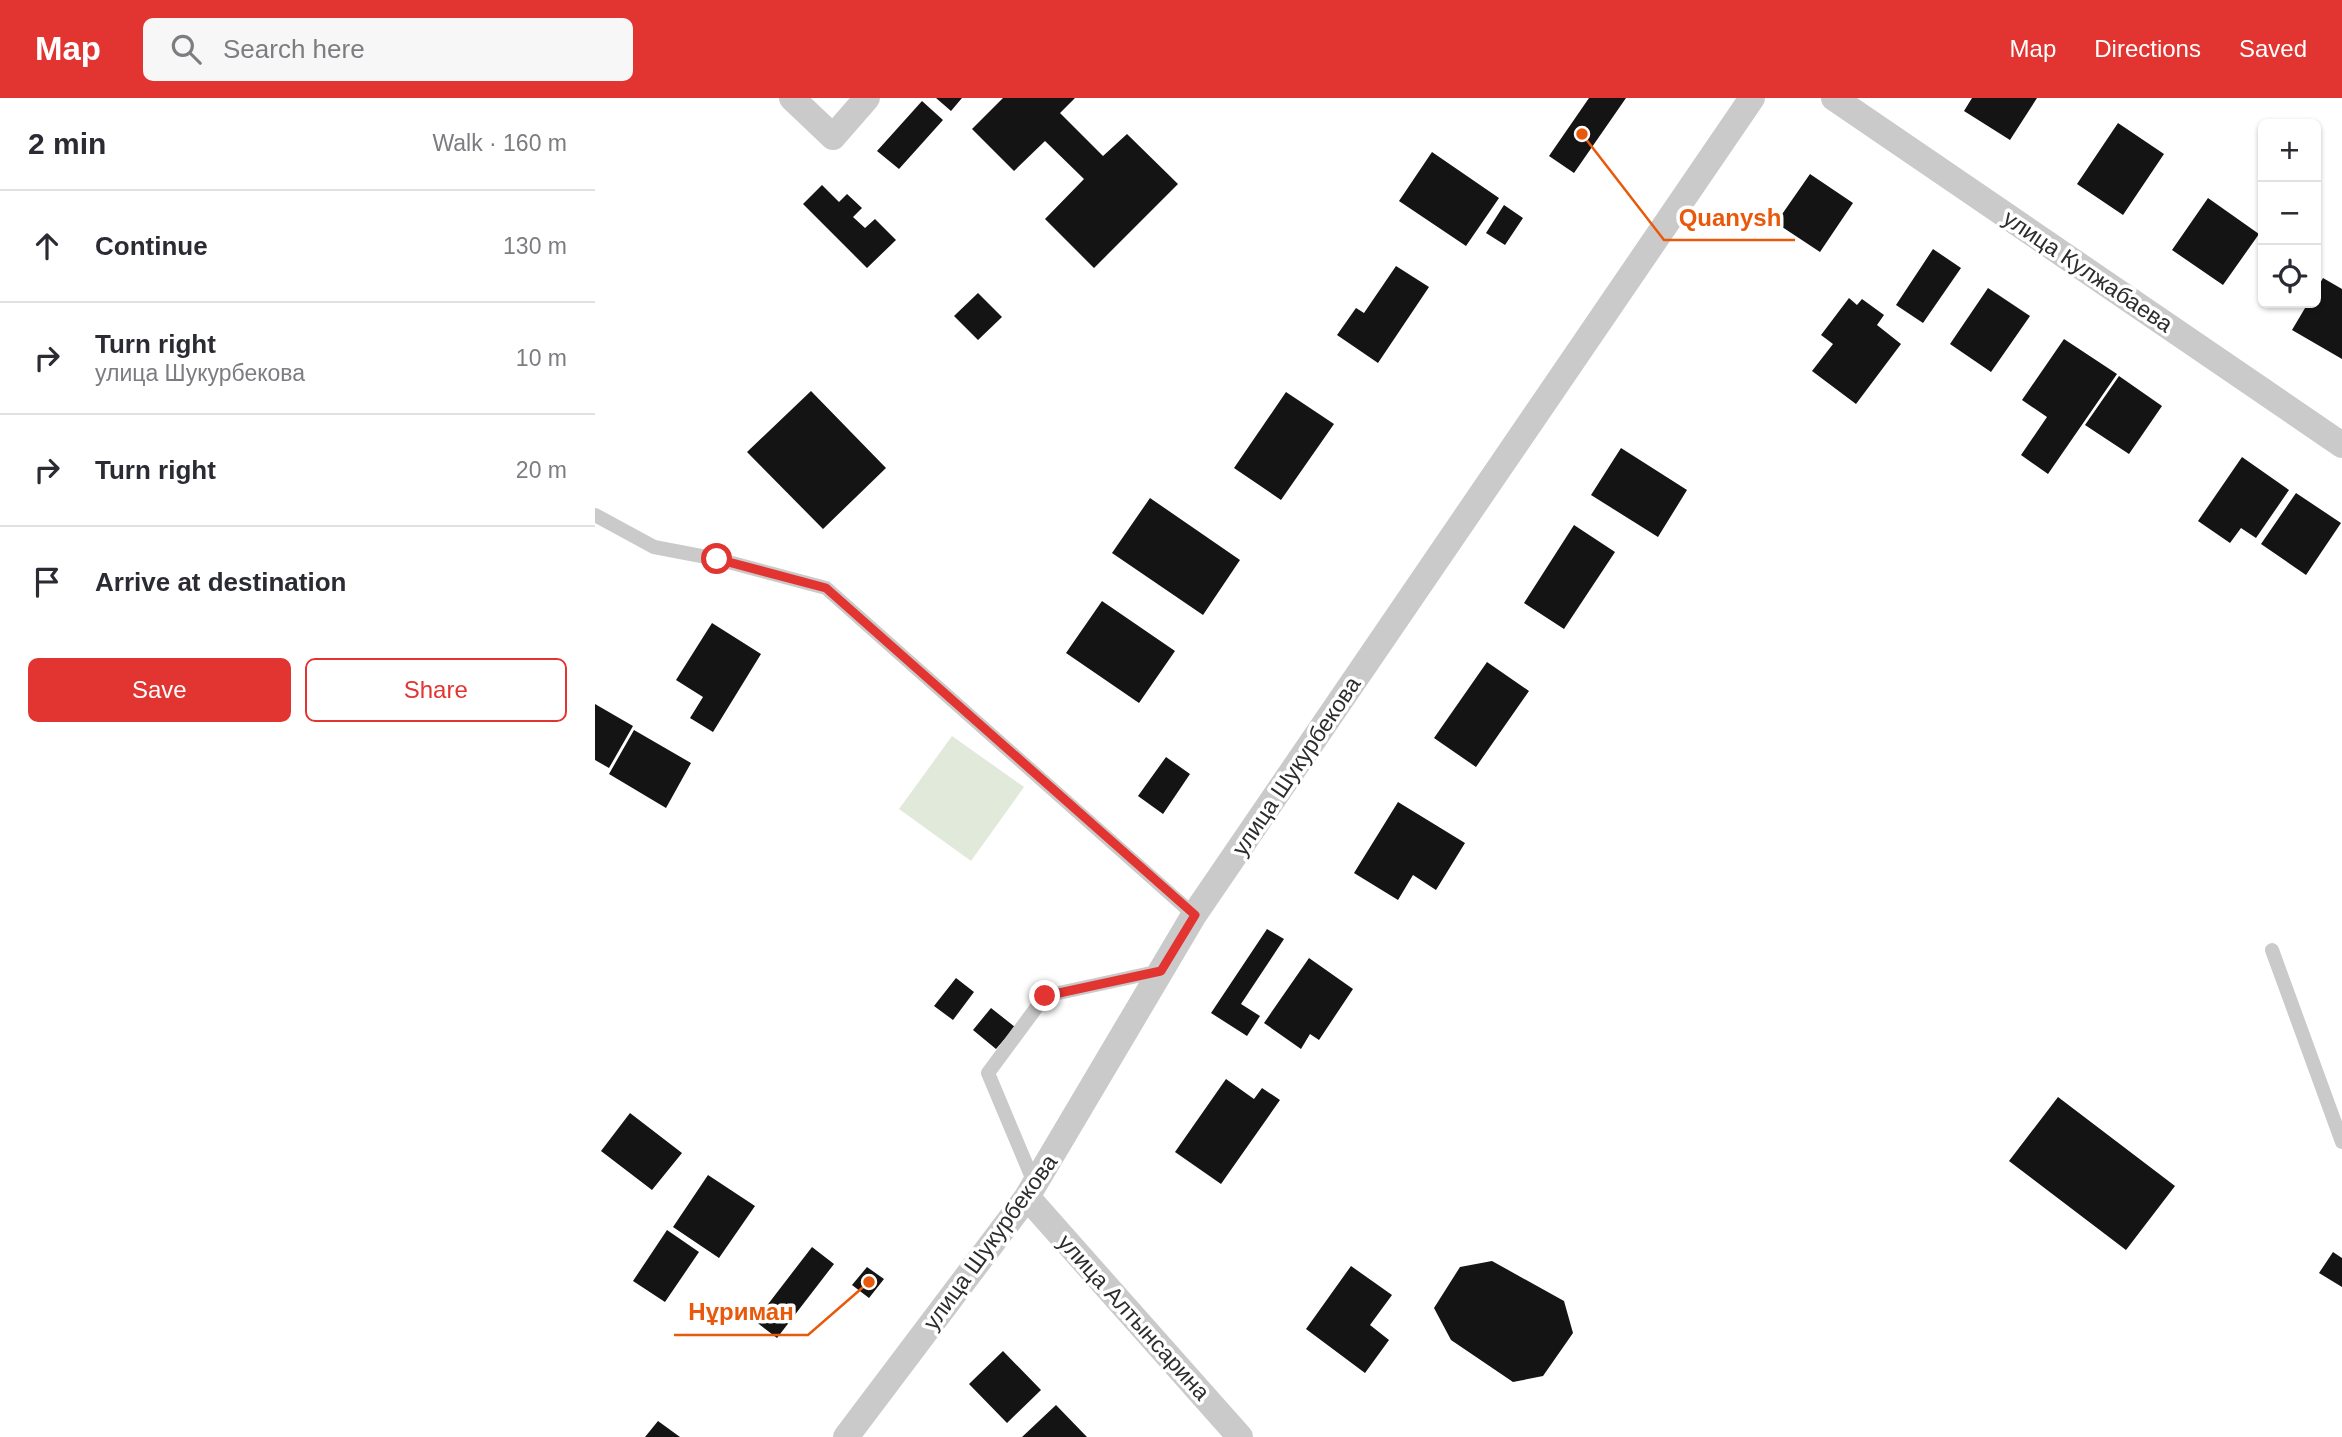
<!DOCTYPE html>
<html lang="en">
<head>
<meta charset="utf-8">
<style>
  :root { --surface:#fff; --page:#f7f7f7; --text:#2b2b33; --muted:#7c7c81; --line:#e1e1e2; --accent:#e23431 }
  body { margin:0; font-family:Helvetica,sans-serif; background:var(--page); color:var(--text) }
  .controls { position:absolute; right:21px; top:21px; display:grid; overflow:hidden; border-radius:10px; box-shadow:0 2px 5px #0004 }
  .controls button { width:63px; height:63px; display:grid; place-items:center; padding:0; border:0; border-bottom:2px solid var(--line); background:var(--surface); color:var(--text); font:35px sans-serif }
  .stop { position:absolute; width:21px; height:21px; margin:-16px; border:5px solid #e23431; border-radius:50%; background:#fff }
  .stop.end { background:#e23431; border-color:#fff; box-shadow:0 2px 7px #0008 }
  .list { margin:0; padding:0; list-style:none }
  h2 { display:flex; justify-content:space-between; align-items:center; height:91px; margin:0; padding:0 28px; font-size:30px }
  h2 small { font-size:23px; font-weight:400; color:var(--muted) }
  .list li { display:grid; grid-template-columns:46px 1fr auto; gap:21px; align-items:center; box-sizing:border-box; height:112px; padding:0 28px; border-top:2px solid var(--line) }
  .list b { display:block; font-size:26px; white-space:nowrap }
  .list p { margin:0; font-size:23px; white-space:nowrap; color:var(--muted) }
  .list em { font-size:23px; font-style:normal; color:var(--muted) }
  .actions { display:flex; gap:14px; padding:21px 28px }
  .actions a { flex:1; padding:16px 0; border:2px solid var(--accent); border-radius:10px; text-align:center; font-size:24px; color:var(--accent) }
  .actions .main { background:var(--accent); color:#fff }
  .icon { flex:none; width:38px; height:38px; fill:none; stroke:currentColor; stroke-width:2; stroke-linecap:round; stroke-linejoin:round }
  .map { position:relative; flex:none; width:1747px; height:1339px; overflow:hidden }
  header { display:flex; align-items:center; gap:42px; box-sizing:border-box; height:98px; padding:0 35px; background:var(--accent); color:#fff }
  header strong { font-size:33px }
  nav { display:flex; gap:38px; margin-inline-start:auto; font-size:24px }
  .search { width:490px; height:63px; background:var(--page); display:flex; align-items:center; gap:18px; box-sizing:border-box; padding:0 24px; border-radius:10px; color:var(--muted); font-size:26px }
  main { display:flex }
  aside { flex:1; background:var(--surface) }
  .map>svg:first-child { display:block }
  .green { fill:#e1eada }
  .building { fill:#141414 }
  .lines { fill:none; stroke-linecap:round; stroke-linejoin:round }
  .service { stroke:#cacaca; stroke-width:14 }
  .minor { stroke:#cacaca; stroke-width:26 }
  .route { stroke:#e23431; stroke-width:9 }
  .labels { text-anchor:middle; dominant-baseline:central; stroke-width:7; stroke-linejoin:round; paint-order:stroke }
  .street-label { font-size:23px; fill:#2d2d2d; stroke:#fff }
  .leader { fill:none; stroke:#e8590c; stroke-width:2.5 }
  .callout-dot { fill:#e8590c; stroke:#fff; stroke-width:2.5 }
  .callout-label { font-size:24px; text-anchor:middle; font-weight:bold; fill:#e8590c; stroke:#fff; stroke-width:7; stroke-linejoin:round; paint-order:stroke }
</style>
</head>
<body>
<header>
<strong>Map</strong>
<div class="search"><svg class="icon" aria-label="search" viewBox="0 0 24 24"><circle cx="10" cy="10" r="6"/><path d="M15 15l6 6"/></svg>Search here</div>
<nav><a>Map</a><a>Directions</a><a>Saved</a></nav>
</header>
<main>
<aside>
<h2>2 min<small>Walk · 160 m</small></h2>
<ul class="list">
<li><svg class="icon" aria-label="ahead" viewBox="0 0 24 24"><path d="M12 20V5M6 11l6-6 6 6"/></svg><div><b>Continue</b></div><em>130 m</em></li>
<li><svg class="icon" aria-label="right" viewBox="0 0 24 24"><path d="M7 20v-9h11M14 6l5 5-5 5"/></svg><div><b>Turn right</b><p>улица Шукурбекова</p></div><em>10 m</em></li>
<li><svg class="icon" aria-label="right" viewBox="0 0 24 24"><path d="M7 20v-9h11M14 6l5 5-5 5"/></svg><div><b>Turn right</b></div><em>20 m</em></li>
<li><svg class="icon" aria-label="arrive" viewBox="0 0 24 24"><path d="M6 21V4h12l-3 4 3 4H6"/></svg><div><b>Arrive at destination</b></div></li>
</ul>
<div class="actions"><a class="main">Save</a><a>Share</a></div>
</aside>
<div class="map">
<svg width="1747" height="1339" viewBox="0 0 1747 1339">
  <rect width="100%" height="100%" fill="#fff"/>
  <path class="green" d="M357 638 429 689 376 763 304 711Z"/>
  <path class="building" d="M341 0H367L356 13Z
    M408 0H480L465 15 508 58 532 36 583 86 499 170 450 121 489 81 450 43 419 73 377 31Z
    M994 0H1031L979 75 954 58Z
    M1377 0H1442L1415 42 1369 13Z
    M327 3 348 22 304 71 282 53Z
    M1523 25 1569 56 1528 117 1482 86Z
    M837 54 904 100 871 148 804 103Z
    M1215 76 1258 105 1225 154 1181 125Z
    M227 87 244 104 252 96 267 110 258 119 270 130 280 121 301 142 272 170 208 106Z
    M1613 100 1664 136 1628 187 1577 152Z
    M909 107 928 120 910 147 891 135Z
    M1338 151 1366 170 1328 225 1301 207Z
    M801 168 834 189 783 265 742 237 761 210 769 215Z
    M1728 180 1747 191V261L1697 232 1713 205H1721V192Z
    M1393 190 1435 218 1396 274 1355 246Z
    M383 195 407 219 383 242 359 218Z
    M1254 200 1262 207 1267 201 1289 217 1282 227 1306 246 1261 306 1217 273 1238 246 1226 237Z
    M1469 241 1522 276 1453 376 1426 357 1452 319 1427 302Z
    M1524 278 1567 308 1534 356 1490 327Z
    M216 293 291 370 228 431 152 354Z
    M691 294 739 326 686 402 639 370Z
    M1026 350 1092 392 1063 439 996 397Z
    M1647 359 1694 392 1661 440 1646 430 1635 445 1603 423Z
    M1701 395 1746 425 1711 477 1666 446Z
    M555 400 645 462 608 517 517 455Z
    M979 427 1020 454 969 531 929 505Z
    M507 503 580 553 544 605 471 555Z
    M117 525 166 556 118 634 95 620 108 599 81 582Z
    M892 564 934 593 881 669 839 640Z
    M0 606 38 628 14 670 0 662Z
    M39 632 96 665 71 710 14 676Z
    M571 659 595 676 568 716 543 698Z
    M803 704 870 745 841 792 818 777 803 802 759 775Z
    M672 831 689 841 646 906 665 918 652 938 616 915Z
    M714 860 758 891 724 942 715 936 706 951 669 925Z
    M361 880 379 894 358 922 339 908Z
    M396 910 420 929 401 951 378 932Z
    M631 981 659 1001 667 990 685 1002 626 1086 580 1054Z
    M1463 999 1580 1088 1531 1152 1414 1063Z
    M35 1015 87 1055 57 1092 6 1053Z
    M113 1077 160 1108 124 1160 78 1129Z
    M72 1132 104 1154 70 1204 38 1183Z
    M217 1149 239 1166 182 1240 160 1223Z
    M1738 1154 1747 1160V1189L1724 1175Z
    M897 1163 969 1203 978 1235 948 1278 918 1284 856 1242 839 1210 865 1169Z
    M756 1168 797 1197 775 1227 794 1242 770 1275 711 1231Z
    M272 1169 289 1181 274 1200 257 1187Z
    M408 1253 446 1292 412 1325 374 1286Z
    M461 1307 492 1339H427Z
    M63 1323 85 1339H50Z"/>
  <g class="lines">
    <path class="service" d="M0 417 59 449 122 461 231 490 599 817
      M1677 852 1747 1044
      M440 1087 393 975 450 898 565 873"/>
    <path class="minor" d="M197 0 238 39 272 0
      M1239 0 1747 347
      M432 1099 645 1339
      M251 1339 432 1099 599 817 1157 0"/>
  </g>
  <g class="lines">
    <path class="route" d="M122 461 231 490 600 817 566 873 450 898"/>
  </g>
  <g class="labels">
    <g class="street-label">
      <text transform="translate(1493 173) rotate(34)">улица Кулжабаева</text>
      <text transform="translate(701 668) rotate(-56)">улица Шукурбекова</text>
      <text transform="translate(395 1144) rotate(-54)">улица Шукурбекова</text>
      <text transform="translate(539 1219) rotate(48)">улица Алтынсарина</text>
    </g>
  </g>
  <path class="leader" d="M987 36L1069 142H1200M274 1184L213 1237H79"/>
  <g class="callout-dot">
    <circle cx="987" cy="36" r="7"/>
    <circle cx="274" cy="1184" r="7"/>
  </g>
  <g class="callout-label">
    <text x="1135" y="128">Quanysh</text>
    <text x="146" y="1222">Нұриман</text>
  </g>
</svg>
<div class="controls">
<button>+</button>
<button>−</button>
<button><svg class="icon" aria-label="locate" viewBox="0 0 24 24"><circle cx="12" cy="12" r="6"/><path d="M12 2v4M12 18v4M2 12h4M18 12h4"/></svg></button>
</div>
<div class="stop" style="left:122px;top:461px"></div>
<div class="stop end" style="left:450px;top:898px"></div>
</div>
</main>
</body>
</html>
